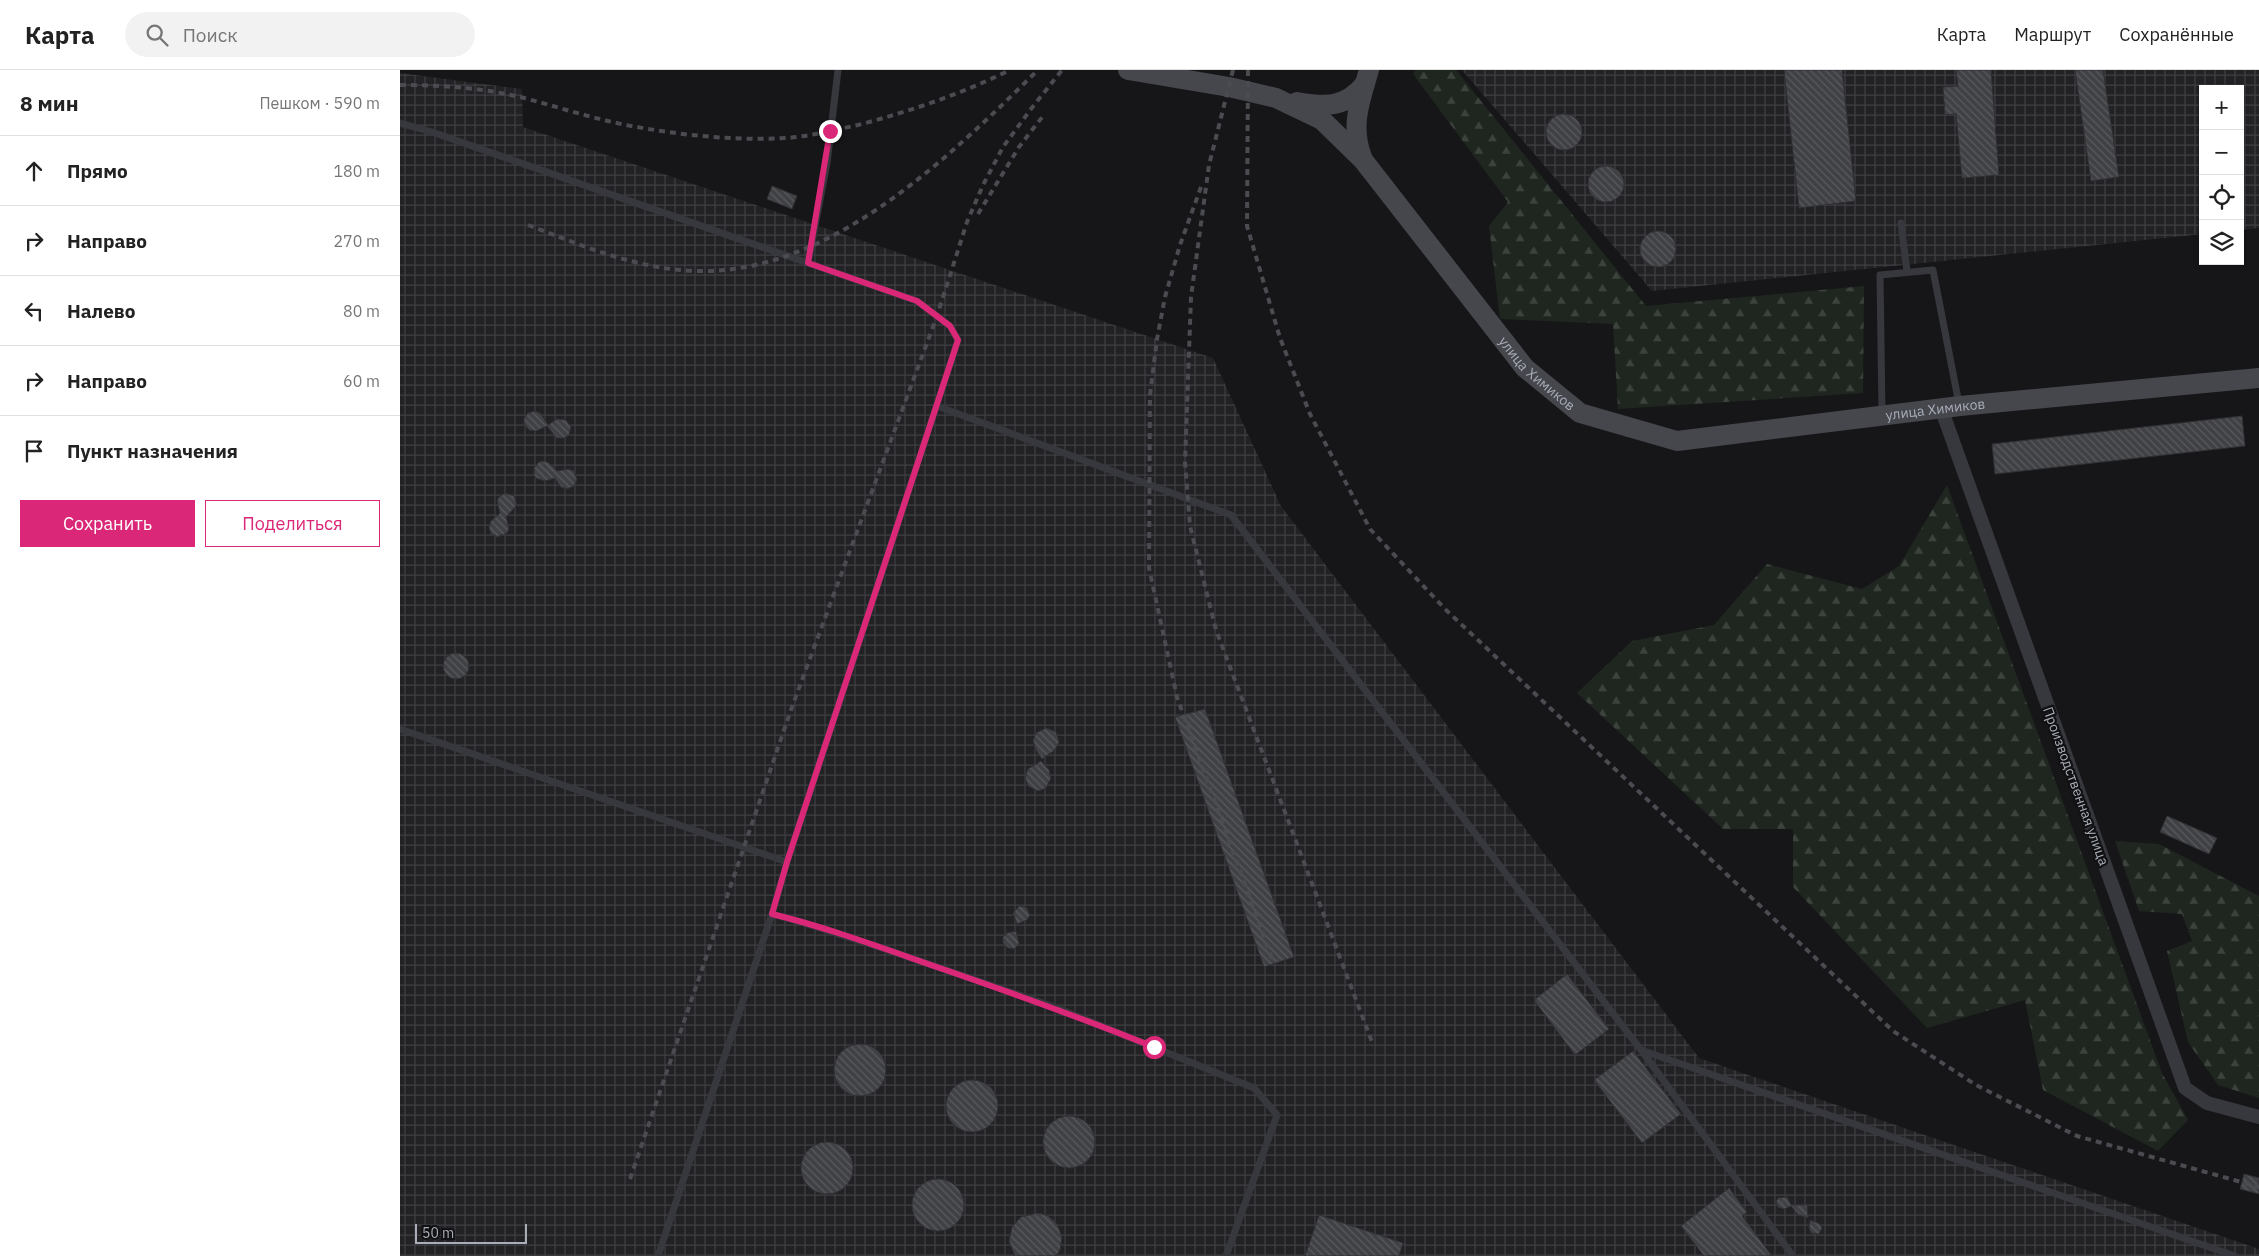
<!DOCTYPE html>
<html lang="ru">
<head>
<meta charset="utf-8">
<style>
  :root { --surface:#fff; --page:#f2f2f2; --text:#222; --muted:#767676; --line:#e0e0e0; --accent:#db2777 }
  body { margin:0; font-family:"IBM Plex Sans",sans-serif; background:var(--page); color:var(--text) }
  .controls { position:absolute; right:15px; top:15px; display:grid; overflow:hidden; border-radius:0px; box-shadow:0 1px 4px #0004 }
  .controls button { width:45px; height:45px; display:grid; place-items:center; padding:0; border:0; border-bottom:1px solid var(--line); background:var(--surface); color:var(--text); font:25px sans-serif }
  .scale { position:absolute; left:15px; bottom:12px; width:112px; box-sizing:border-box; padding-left:5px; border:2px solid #a8adb8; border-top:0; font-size:14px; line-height:18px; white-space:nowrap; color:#a8adb8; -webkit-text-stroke:4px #111113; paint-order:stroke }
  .stop { position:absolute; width:15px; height:15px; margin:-11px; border:4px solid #db2777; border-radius:50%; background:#fff }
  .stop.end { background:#db2777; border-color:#fff; box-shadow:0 1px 5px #0008 }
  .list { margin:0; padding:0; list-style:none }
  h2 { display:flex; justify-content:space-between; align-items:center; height:65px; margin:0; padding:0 20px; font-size:21px }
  h2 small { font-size:16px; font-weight:400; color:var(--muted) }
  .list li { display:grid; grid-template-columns:32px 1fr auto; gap:15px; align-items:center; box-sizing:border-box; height:70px; padding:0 20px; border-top:1px solid var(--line) }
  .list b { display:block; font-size:19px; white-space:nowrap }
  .list em { font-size:16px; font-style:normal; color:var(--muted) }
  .actions { display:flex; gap:10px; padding:15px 20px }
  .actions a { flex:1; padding:11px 0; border:1px solid var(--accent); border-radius:0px; text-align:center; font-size:18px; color:var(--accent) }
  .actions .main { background:var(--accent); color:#fff }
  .icon { flex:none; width:28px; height:28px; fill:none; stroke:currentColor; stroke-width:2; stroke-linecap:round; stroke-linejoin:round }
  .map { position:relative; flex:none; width:1859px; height:1186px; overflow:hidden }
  header { display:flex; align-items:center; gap:30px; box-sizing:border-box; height:70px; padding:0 25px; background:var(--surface); border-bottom:1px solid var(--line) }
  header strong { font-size:24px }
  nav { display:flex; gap:28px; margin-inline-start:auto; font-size:18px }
  .search { width:350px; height:45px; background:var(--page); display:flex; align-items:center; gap:12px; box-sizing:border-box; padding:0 18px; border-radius:28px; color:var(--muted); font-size:19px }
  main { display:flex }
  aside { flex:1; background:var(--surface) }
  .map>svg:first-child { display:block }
  .industrial { fill:url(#industrial-grid) }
  .forest { fill:url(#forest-firs) }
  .building { fill:url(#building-back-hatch); stroke:#303034 }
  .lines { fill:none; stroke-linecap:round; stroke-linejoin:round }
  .lane { stroke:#37383d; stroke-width:7 }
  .street { stroke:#37383d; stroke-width:14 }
  .secondary { stroke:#45474d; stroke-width:20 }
  .rail { stroke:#4a4c52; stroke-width:4; stroke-dasharray:6 5; stroke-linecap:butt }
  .route { stroke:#db2777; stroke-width:6 }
  .labels { text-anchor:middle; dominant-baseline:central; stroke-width:4.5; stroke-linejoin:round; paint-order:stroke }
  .street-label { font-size:14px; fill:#a8adb8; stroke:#111113 }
</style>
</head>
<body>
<header>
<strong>Карта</strong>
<div class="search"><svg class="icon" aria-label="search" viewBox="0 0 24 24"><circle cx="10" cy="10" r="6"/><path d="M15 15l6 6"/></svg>Поиск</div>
<nav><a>Карта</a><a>Маршрут</a><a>Сохранённые</a></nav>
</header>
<main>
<aside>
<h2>8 мин<small>Пешком · 590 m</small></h2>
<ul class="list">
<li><svg class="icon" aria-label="ahead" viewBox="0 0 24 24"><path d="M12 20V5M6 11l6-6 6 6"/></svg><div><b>Прямо</b></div><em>180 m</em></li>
<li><svg class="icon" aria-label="right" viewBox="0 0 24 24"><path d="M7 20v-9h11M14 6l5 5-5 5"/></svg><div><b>Направо</b></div><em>270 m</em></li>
<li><svg class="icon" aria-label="left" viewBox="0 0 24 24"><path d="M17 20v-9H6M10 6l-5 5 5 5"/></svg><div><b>Налево</b></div><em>80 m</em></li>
<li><svg class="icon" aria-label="right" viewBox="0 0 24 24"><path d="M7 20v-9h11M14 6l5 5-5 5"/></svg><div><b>Направо</b></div><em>60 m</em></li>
<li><svg class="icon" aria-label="arrive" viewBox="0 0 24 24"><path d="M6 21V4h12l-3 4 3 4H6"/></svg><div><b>Пункт назначения</b></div></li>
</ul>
<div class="actions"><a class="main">Сохранить</a><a>Поделиться</a></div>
</aside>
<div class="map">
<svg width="1859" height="1186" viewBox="0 0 1859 1186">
  <defs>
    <pattern id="industrial-grid" width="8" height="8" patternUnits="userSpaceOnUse" patternTransform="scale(1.25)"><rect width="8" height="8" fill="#222225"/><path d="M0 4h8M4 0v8" fill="none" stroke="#3f3f43"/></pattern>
    <pattern id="forest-firs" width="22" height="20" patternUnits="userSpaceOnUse" patternTransform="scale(1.25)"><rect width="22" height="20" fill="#1e261f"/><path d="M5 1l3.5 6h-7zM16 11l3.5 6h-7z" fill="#3c433d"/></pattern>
    <pattern id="building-back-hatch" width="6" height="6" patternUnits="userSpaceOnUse" patternTransform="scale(1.25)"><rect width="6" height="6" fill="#404145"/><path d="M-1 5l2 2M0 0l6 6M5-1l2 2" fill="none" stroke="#595a5e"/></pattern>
  </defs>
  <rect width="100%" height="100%" fill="#161618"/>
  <path class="industrial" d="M1062 0H1859V158L1840 160V19H1803V164L1252 221Z
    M0 3 122 19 123 57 813 288 881 436 1299 988 1859 1179V1186H0Z"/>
  <path class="forest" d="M1015 0H1056L1246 236 1464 216 1463 323 1218 339 1213 254 1100 249 1089 156 1108 132 1013 4Z
    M1547 415 1762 1003 1788 1050 1758 1081 1643 1020 1625 930 1527 958 1393 817V759H1323L1177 623 1232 571 1314 555 1367 494 1462 519 1499 496Z
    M1715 771 1759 774 1859 826V1028L1818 1015 1788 972 1767 881 1792 871 1782 844 1739 841Z"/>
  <path class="building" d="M1384 0H1442L1456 131 1399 138Z
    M1556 0H1591L1599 105 1562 108 1556 44 1545 45 1543 17 1558 16Z
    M1675 0H1703L1719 107 1691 111Z
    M1146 62a18 18 0 1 1 36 0a18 18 0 1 1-36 0Z
    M1188 114a18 18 0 1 1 36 0a18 18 0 1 1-36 0Z
    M372 116 397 126 392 139 367 129Z
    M1240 179a18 18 0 1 1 36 0a18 18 0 1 1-36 0Z
    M135 341 141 344 148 355 157 349 166 350 171 357 169 365 164 368H157L147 356 136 361 129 360 124 354V348L128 343Z
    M1842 346 1845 376 1595 404 1592 374Z
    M144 391 149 393 157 401 168 399 174 401 177 410 174 416 167 419 161 417 155 408 145 411 136 408 134 405V398L139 392Z
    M105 423 114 426 117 435 106 447 109 458 107 463 97 467 91 464 89 457 91 451 100 443 97 431 99 427Z
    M43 596a13 13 0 1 1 26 0a13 13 0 1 1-26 0Z
    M805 639 894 887 864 897 775 647Z
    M646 658 656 662 659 672 655 680 642 689 635 678 633 670 636 663Z
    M641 691 649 700 651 708 646 718 638 721 628 716 625 707 628 699Z
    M1767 746 1817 768 1809 784 1760 762Z
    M619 836 626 837 630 845 627 850 617 854 613 843Z
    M616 861 619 874 614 879 608 878 603 873V867L607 863Z
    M1167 904 1209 959 1175 985 1134 930Z
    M434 1000a26 26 0 1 1 52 0a26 26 0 1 1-52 0Z
    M1233 981 1281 1044 1242 1073 1194 1010Z
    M546 1036a26 26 0 1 1 52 0a26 26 0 1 1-52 0Z
    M643 1072a26 26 0 1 1 52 0a26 26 0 1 1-52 0Z
    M401 1098a26 26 0 1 1 52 0a26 26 0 1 1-52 0Z
    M1844 1104 1859 1108V1124L1840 1119Z
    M512 1135a26 26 0 1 1 52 0a26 26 0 1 1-52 0Z
    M1329 1118 1347 1142 1342 1146 1372 1186H1304L1281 1156Z
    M1387 1127 1391 1135H1407L1408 1148 1399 1145 1391 1136 1384 1139 1378 1137 1376 1132 1378 1128Z
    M637 1143 647 1145 657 1154 662 1167 660 1180 656 1186H615L609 1171 612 1157 621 1147Z
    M919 1145 1003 1173 999 1186H905Z
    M1410 1150 1420 1154 1422 1158 1419 1164 1411 1163 1409 1158Z"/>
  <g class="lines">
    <path class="lane" d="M0 53 32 62 517 231 550 256 558 270 387 792
      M1501 153 1507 202
      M408 193 427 93 438 0
      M537 336 831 445 1241 980 1393 1186
      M1482 344 1480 205 1533 200 1559 334
      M0 659 387 792 372 844
      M1241 980 1835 1186
      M258 1186 372 844 401 852 488 880 657 938 854 1018 877 1045 826 1186"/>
    <path class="street" d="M1541 338 1785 1018 1807 1033 1859 1047"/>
    <g class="secondary">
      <path id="s1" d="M728 0 829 17 876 28 922 50 963 90 1125 298 1180 343 1277 371 1560 336 1859 308"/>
      <path d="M897 32C926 37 945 38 965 14"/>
      <path d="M962 87C950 56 960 31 969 0"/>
    </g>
    <path class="rail" d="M833 0 809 95 791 227 785 392 790 456 816 560 972 972
      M848 0 847 156 880 268 910 344 970 459 1045 539 1493 961 1576 1015 1677 1066 1859 1117
      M0 15C41 15 84 18 124 28 158 37 191 48 226 55 279 65 333 71 387 68 411 66 435 60 458 55 511 41 561 24 610 0
      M801 117 780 175 765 227 757 269 750 325 749 498 777 627 872 889
      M578 144 619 77 643 46
      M128 155C178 174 227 195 280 200 421 214 546 90 638 0
      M230 1109 392 637 537 246 567 152 583 115 603 77 631 39 662 0"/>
  </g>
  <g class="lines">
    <path class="route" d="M430 61 408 193 517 231 550 256 558 270 387 792 372 844C425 857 477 876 528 894 604 920 679 947 754 977"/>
  </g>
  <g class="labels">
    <g class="street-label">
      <text stroke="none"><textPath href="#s1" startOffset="535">улица Химиков</textPath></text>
      <text stroke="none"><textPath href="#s1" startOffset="955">улица Химиков</textPath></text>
      <text transform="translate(1676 716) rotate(70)">Производственная улица</text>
    </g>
  </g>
</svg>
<div class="controls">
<button>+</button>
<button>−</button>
<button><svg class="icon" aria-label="locate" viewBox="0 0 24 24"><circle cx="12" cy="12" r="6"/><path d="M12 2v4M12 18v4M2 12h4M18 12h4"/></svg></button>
<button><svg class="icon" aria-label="layers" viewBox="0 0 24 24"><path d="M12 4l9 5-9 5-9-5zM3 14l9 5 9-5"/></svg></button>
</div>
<div class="scale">50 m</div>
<div class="stop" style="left:754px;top:977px"></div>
<div class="stop end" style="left:430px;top:61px"></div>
</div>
</main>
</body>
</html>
